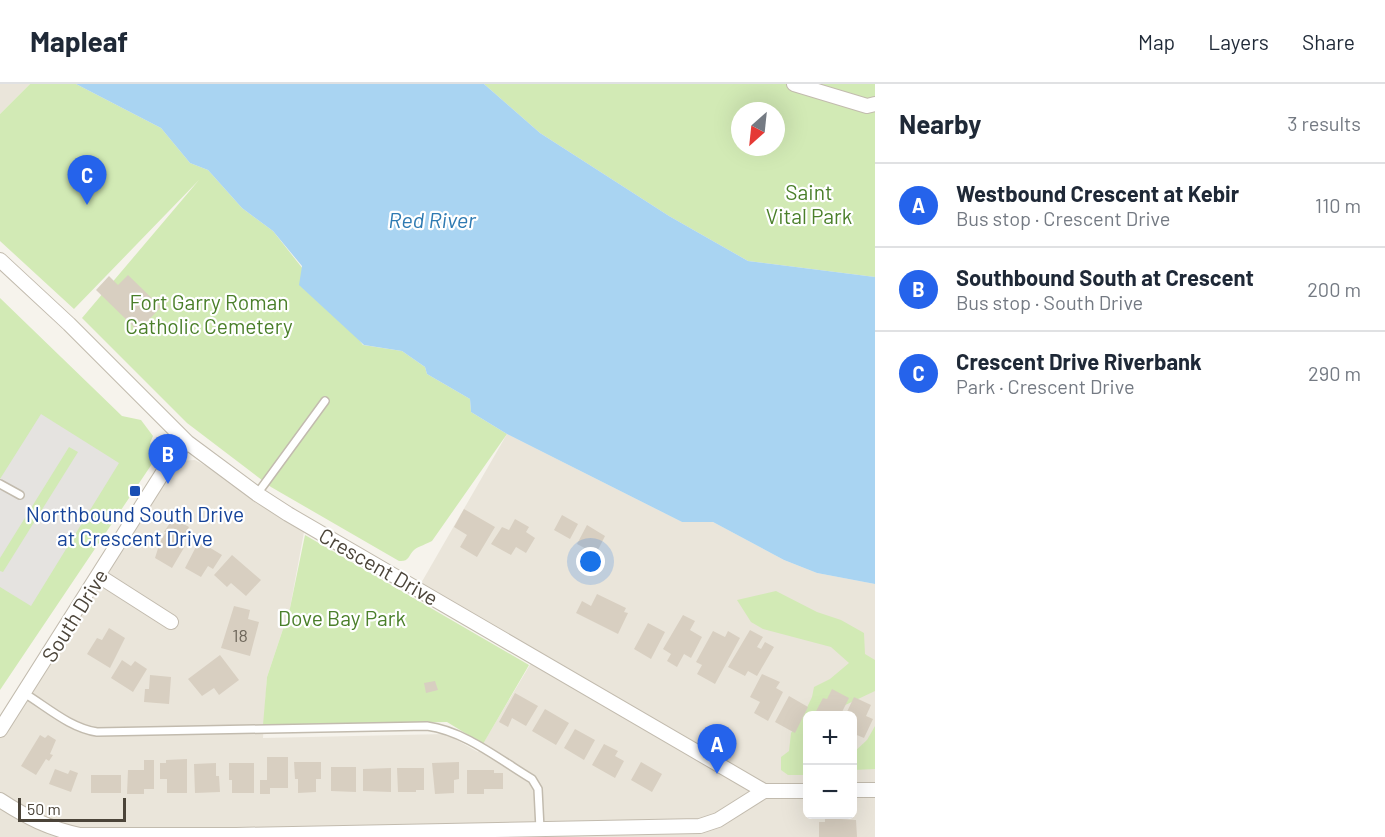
<!DOCTYPE html>
<html lang="en">
<head>
<meta charset="utf-8">
<style>
  :root { --surface:#fff; --page:#f2f2f3; --text:#1f2937; --muted:#747a83; --line:#e0e1e3; --accent:#2563eb }
  body { margin:0; font-family:Barlow,sans-serif; background:var(--page); color:var(--text) }
  .controls { position:absolute; right:18px; bottom:18px; display:grid; overflow:hidden; border-radius:9px; box-shadow:0 6px 24px #0002 }
  .controls button { width:54px; height:54px; display:grid; place-items:center; padding:0; border:0; border-bottom:2px solid var(--line); background:var(--surface); color:var(--text); font:30px sans-serif }
  .compass { position:absolute; left:731px; top:18px; width:54px; height:54px; border-radius:50%; background:var(--surface); box-shadow:0 6px 24px #0002; rotate:207deg }
  .scale { position:absolute; left:18px; bottom:15px; width:108px; box-sizing:border-box; padding-left:6px; border:3px solid #4b4439; border-top:0; font-size:16px; line-height:21px; white-space:nowrap; color:#4b4439; -webkit-text-stroke:4px #fff; paint-order:stroke }
  .you { position:absolute; left:591px; top:478px; width:21px; height:21px; margin:-15px; border:4px solid #fff; border-radius:50%; background:#1a73e8; box-shadow:0 0 0 9px #1a73e833 }
  .badge { display:grid; place-items:center; width:39px; height:39px; border-radius:50%; background:var(--accent); color:#fff; font-size:20px; font-weight:700 }
  .pin { position:absolute; translate:-50% -50px; filter:drop-shadow(0 2px 3px #0008) }
  .pin::after { content:''; position:absolute; top:32px; width:21px; height:18px; background:inherit; clip-path:polygon(0 0,100% 0,50% 100%) }
  .list { margin:0; padding:0; list-style:none }
  h2 { display:flex; justify-content:space-between; align-items:center; height:78px; margin:0; padding:0 24px; font-size:26px }
  h2 small { font-size:20px; font-weight:400; color:var(--muted) }
  .list li { display:grid; grid-template-columns:39px 1fr auto; gap:18px; align-items:center; box-sizing:border-box; height:84px; padding:0 24px; border-top:2px solid var(--line) }
  .list b { display:block; font-size:22px; white-space:nowrap }
  .list p { margin:0; font-size:20px; white-space:nowrap; color:var(--muted) }
  .list em { font-size:20px; font-style:normal; color:var(--muted) }
  .map { position:relative; flex:none; width:875px; height:753px; overflow:hidden }
  header { display:flex; align-items:center; gap:36px; box-sizing:border-box; height:84px; padding:0 30px; background:var(--surface); border-bottom:2px solid var(--line) }
  header strong { font-size:28px }
  nav { display:flex; gap:33px; margin-inline-start:auto; font-size:21px }
  main { display:flex }
  aside { flex:1; background:var(--surface) }
  .map>svg:first-child { display:block }
  .residential { fill:#eae5da; fill-rule:evenodd }
  .green { fill:#d2eab5; fill-rule:evenodd }
  .parking { fill:#e5e3e0 }
  .water { fill:#a9d4f2 }
  .building { fill:#d8cfc1 }
  .lines { fill:none; stroke-linecap:round; stroke-linejoin:round }
  .lane-casing { stroke:#c2bbae; stroke-width:10 }
  .street-casing { stroke:#c2bbae; stroke-width:16 }
  .lane { stroke:#fff; stroke-width:7 }
  .street { stroke:#fff; stroke-width:14 }
  .transit-dot { fill:#1a4fb4; stroke:#fff; stroke-width:2 }
  .labels { text-anchor:middle; dominant-baseline:central; stroke-width:4.5; stroke-linejoin:round; paint-order:stroke }
  .number-label { font-size:18px; fill:#6e675b }
  .park-label { font-size:21px; fill:#4a7f2a; stroke:#fff }
  .transit-label { font-size:21px; fill:#164399; stroke:#fff }
  .street-label { font-size:21px; fill:#4b4439; stroke:#fff }
  .water-label { font-size:22px; font-style:italic; fill:#2e7ab2; stroke:#fff }
</style>
</head>
<body>
<header>
<strong>Mapleaf</strong>
<nav><a>Map</a><a>Layers</a><a>Share</a></nav>
</header>
<main>
<div class="map">
<svg width="875" height="753" viewBox="0 0 875 753">
  <rect width="100%" height="100%" fill="#f6f3ec"/>
  <path class="residential" d="M0 0H30L0 30Z
    M507 350 682 438H713L784 476 817 489 875 500V753H0V646L99 492 180 377 195 376 257 410 304 448 290 524 267 593 263 654 446 650 478 668 534 574 420 501ZM808 632H852V730H808Z"/>
  <path class="green" d="M30 0H76L161 44 190 79 208 86 242 124 273 147 363 261 402 267 425 283 427 290 470 315 471 328 507 350 432 457C427 460 419 462 414 466 408 472 409 478 399 477L271 403 187 339 82 234 199 96 74 225 0 157V30Z
    M484 0H875V193L748 177 669 132 540 49ZM740 27H776V63H740Z
    M0 214 122 332 141 336 153 352 150 359 160 368 0 606Z
    M305 451 529 581 483 660 447 638 263 641 267 593 290 524Z
    M776 507 817 528 841 536 864 549 865 570 875 576V607L839 624 829 631 808 632 807 691H788L781 686V673L789 667 791 649 802 634 812 613 814 603 830 595 849 579 831 563 763 545 751 538 737 516Z
    M875 642V685L853 686V669L867 656Z"/>
  <path class="parking" d="M41 330 119 379 31 522 0 503V487L3 488 78 368 69 363 0 474V395Z"/>
  <path class="water" d="M76 0H484L540 49 669 132 748 177 875 193V500L817 489 784 476 713 438H682L507 350 471 328 470 315 427 290 425 283 402 267 364 261 299 201 302 182 273 147 242 124 208 86 190 79 161 44Z"/>
  <path class="building" d="M128 191 161 223 138 247 96 206 109 192 118 201Z
    M464 425 495 443 477 473 460 463 467 451 454 443Z
    M562 431 578 440 570 455 554 446Z
    M173 434 189 443 181 456V460L185 462 172 484 155 474 160 458 166 448H164Z
    M515 435 529 443 526 448 535 454 526 469 516 463 511 471 491 460 502 443 509 446Z
    M587 441 605 452 596 470 577 460Z
    M199 457 222 471 213 485 208 482 201 493 185 484Z
    M232 471 261 496 246 512 231 499 227 503 214 491Z
    M597 510 626 524 624 528 628 529 618 550 576 529 582 517 591 522Z
    M234 522 250 526 248 535 259 538 250 572 221 564Z
    M683 531 695 537 690 546 702 553 691 574 684 570 677 583 667 577 671 570 663 565Z
    M648 539 665 548 651 575 634 565Z
    M109 544 125 554 110 584 87 570 97 554 102 556Z
    M750 546 763 553 757 563 761 565 765 558 774 563 757 592 748 587 745 592 728 583Z
    M713 547 725 553 728 547 740 554 715 600 697 590 702 581 696 578Z
    M220 571 239 596 219 611 214 604 202 612 188 595Z
    M122 576 131 582 135 577 147 585 133 608 111 594Z
    M762 590 780 598 776 604 783 608 768 637 754 629 760 618 750 613Z
    M150 591 171 593 169 620 144 618 145 605H149Z
    M435 597 438 606 426 609 424 599Z
    M832 605 849 614 840 632 814 631 823 614 827 615Z
    M515 609 538 622 526 642 512 634 508 643 499 638Z
    M789 612 808 623 795 649 775 638Z
    M854 613 871 621 866 632 873 635 864 654 852 649V632H845Z
    M545 625 569 639 556 661 532 647Z
    M575 645 595 656 584 676 564 664Z
    M40 651 45 654 48 651 56 656 50 670 53 671 49 677 46 675 36 691 21 682Z
    M604 660 618 667 615 672 624 677 615 694 592 681Z
    M267 673H288V704H270V710H260V696H267Z
    M187 675V709H167V695H160V679H166V676Z
    M144 676H154V705H144V710H127L128 686H144Z
    M294 678H321V695H316V708L298 709V695H295Z
    M459 678V695L454 696V709L435 710 432 679Z
    M641 678 662 690 652 708 631 696Z
    M216 679V692H219L220 708 195 709 194 680Z
    M229 679H254V709H232V696H229Z
    M331 683H356V708L331 707Z
    M391 684V708L363 707V685Z
    M397 684H424V706H416V708H398Z
    M55 685 68 690 70 686 78 689 71 708 49 700Z
    M467 686H494V689H503V705H484V710H467Z
    M91 691H121V709H91Z
    M825 734 856 736 857 753H819V738H825Z"/>
  <g class="lines">
    <defs>
      <path id="lane" d="M0 400 20 411
        M257 410 325 317
        M24 609C47 623 70 644 97 648L427 642C465 647 500 676 532 695L538 705 540 745"/>
      <path id="street" d="M794 0 867 22 875 20
        M0 176 69 240 187 358 257 410 288 430 764 707H808
        M99 492 171 538
        M0 646 174 371 187 358
        M852 706H875
        M0 716C26 733 50 745 80 751H236L700 742 718 736 764 707"/>
    </defs>
    <use href="#lane" class="lane-casing"/>
    <use href="#street" class="street-casing"/>
    <use href="#lane" class="lane"/>
    <use href="#street" class="street"/>
  </g>
  <rect class="transit-dot" x="129" y="401" width="12" height="12" rx="3"/>
  <g class="labels">
    <g class="number-label">
      <text x="240" y="551">18</text>
    </g>
    <g class="park-label">
      <text x="809" y="107">Saint<tspan x="809" dy="24">Vital Park</tspan></text>
      <text x="209" y="217">Fort Garry Roman<tspan x="209" dy="24">Catholic Cemetery</tspan></text>
      <text x="342" y="533">Dove Bay Park</text>
    </g>
    <g class="transit-label">
      <text x="135" y="429">Northbound South Drive<tspan x="135" dy="24">at Crescent Drive</tspan></text>
    </g>
    <g class="street-label">
      <text transform="translate(379 482) rotate(30)">Crescent Drive</text>
      <text transform="translate(74 531) rotate(-58)">South Drive</text>
    </g>
    <g class="water-label">
      <text x="432" y="135">Red River</text>
    </g>
  </g>
</svg>
<div class="controls">
<button>+</button>
<button>−</button>
</div>
<svg class="compass" viewBox="-18 -18 36 36"><path d="M0-13l5 13h-10z" fill="#e53935"/><path d="M0 13l5-13h-10z" fill="#747a83"/></svg>
<div class="scale">50 m</div>
<div class="you"></div>
<div class="pin badge" style="left:717px;top:690px">A</div>
<div class="pin badge" style="left:168px;top:400px">B</div>
<div class="pin badge" style="left:87px;top:121px">C</div>
</div>
<aside>
<h2>Nearby<small>3 results</small></h2>
<ul class="list">
<li><span class="badge">A</span><div><b>Westbound Crescent at Kebir</b><p>Bus stop · Crescent Drive</p></div><em>110 m</em></li>
<li><span class="badge">B</span><div><b>Southbound South at Crescent</b><p>Bus stop · South Drive</p></div><em>200 m</em></li>
<li><span class="badge">C</span><div><b>Crescent Drive Riverbank</b><p>Park · Crescent Drive</p></div><em>290 m</em></li>
</ul>
</aside>
</main>
</body>
</html>
